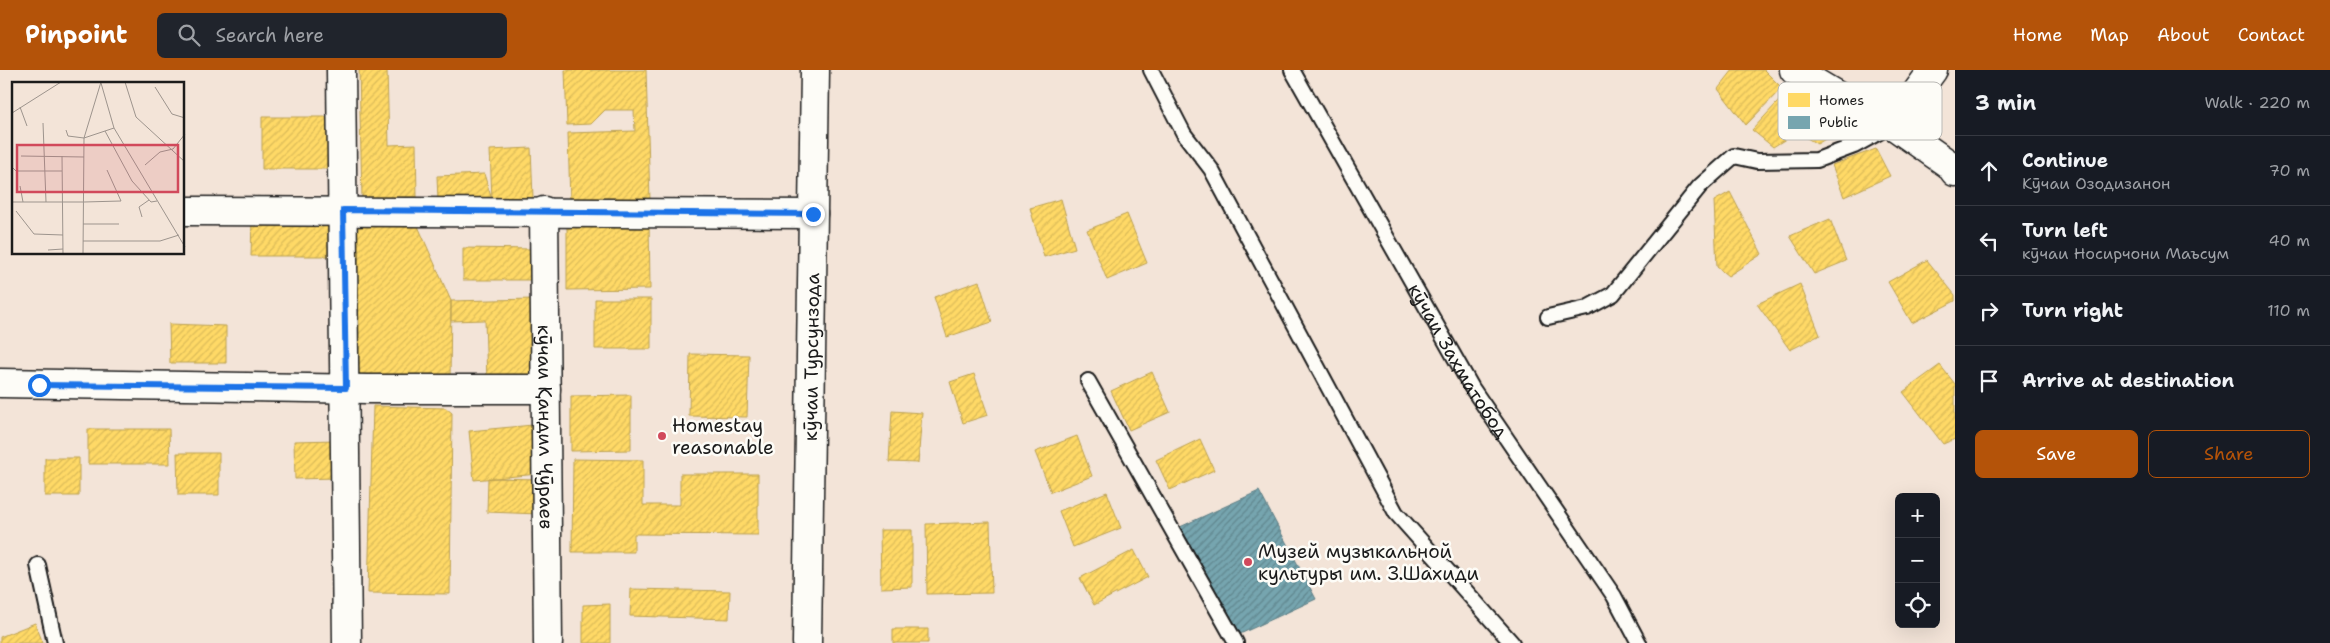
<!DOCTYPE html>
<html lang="en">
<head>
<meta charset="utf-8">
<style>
  :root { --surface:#171b24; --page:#20242c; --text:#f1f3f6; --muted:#9ea1a6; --line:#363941; --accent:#b45309 }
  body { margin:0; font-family:"Shantell Sans",sans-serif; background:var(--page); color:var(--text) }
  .controls { position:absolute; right:15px; bottom:15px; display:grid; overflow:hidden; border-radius:8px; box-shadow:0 5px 20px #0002 }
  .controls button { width:45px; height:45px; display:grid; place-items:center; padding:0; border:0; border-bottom:1px solid var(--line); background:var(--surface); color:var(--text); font:25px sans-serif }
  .stop { position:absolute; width:15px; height:15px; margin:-11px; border:4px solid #1a73e8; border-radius:50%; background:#fff }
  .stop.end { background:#1a73e8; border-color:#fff; box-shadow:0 1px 5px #0008 }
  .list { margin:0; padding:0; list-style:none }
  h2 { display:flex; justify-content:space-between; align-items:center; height:65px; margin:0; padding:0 20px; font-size:21px }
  h2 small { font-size:16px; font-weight:400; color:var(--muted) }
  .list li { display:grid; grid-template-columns:32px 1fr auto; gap:15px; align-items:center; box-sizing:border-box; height:70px; padding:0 20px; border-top:1px solid var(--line) }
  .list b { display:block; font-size:19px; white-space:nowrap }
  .list p { margin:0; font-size:16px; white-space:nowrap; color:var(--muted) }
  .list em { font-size:16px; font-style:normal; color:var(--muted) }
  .actions { display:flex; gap:10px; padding:15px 20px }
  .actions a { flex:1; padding:11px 0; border:1px solid var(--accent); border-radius:8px; text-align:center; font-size:18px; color:var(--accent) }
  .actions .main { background:var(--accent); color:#fff }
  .icon { flex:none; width:28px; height:28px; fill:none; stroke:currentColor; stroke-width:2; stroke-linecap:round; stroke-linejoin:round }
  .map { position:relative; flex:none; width:1955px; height:573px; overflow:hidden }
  header { display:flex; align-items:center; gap:30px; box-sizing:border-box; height:70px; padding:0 25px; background:var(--accent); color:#fff }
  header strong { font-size:24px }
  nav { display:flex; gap:28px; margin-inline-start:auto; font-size:18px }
  .search { width:350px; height:45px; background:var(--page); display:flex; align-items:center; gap:12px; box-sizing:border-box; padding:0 18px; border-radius:8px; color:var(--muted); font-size:19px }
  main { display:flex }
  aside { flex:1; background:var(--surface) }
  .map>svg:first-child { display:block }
  .homes { fill:url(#homes-hatch); stroke:#bba050 }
  .public { fill:url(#public-hatch); stroke:#5b7c83 }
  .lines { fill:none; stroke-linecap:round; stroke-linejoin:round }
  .service-casing { stroke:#1c1c1c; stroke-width:18 }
  .minor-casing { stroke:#1c1c1c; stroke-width:31 }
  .secondary-casing { stroke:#1c1c1c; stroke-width:31 }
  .service { stroke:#fdfcf7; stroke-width:14 }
  .minor { stroke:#fdfcf7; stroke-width:28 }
  .secondary { stroke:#fdfcf7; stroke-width:28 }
  .route { stroke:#1a73e8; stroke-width:6 }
  .poi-dot { fill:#d1495b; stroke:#fdfcf7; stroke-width:2 }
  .labels { text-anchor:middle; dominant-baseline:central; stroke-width:5; stroke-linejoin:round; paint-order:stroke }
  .street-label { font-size:19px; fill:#1c1c1c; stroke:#fdfcf7 }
  .poi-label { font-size:19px; fill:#1c1c1c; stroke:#fdfcf7; text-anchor:start }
  .inset-road { fill:none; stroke:#9d948d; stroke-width:1 }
  .view { fill:#d1495b; fill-opacity:0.15; stroke:#d1495b; stroke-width:2.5 }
  .inset-edge { fill:none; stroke:#1c1c1c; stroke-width:2.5 }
  .key { fill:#fdfcf7; stroke:#bab9b5; stroke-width:1 }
  .key-label { font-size:14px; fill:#1c1c1c }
</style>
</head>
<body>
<header>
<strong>Pinpoint</strong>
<div class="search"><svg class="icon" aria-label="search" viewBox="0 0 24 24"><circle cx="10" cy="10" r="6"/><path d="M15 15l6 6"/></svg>Search here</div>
<nav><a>Home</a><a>Map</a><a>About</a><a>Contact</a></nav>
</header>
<main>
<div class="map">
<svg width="1955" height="573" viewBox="0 0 1955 573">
  <defs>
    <pattern id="homes-hatch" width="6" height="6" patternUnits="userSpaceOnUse" patternTransform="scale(1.25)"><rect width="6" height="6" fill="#ffd966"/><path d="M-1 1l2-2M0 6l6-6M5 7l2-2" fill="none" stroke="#daba58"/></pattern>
    <pattern id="public-hatch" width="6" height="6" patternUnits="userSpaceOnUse" patternTransform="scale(1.25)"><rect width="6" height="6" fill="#76a5af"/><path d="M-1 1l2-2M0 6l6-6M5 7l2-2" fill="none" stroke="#60868e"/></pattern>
  </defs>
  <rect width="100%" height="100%" fill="#f3e4d8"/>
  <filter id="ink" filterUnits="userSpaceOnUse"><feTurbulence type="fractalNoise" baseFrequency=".02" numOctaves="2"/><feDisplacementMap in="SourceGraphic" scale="10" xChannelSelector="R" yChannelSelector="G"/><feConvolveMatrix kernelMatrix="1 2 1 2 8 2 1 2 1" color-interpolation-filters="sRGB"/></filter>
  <g filter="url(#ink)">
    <path class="homes" d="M359 0H387L389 75 416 74 417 127 362 128Z
      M565 0H646L650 131 570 133 568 63 635 61 634 40H605L591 54 567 55Z
      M1733 0H1764L1782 18 1746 55 1718 19Z
      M1789 20 1827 68 1817 74 1797 62 1773 77 1752 60Z
      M262 47H334V99H262Z
      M531 78 533 128 492 130 490 80Z
      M1876 79 1890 106 1844 127 1832 95Z
      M484 104 492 130 438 131 437 106Z
      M1730 122 1762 184 1728 206 1717 197 1714 131Z
      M1061 129 1075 178 1044 187 1030 138Z
      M1127 144 1147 193 1107 210 1087 160Z
      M414 147 451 231 450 311H356L352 148Z
      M649 148 650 219 567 220V149Z
      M252 149 335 150V186H251Z
      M1830 149 1846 191 1814 204 1790 166Z
      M463 178 533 179V210H463Z
      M1927 190 1955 225V231L1912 253 1888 212Z
      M979 211 992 252 947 267 934 227Z
      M1800 214 1820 265 1790 280 1757 234Z
      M533 229 536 310 487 312 485 250 451 251V231Z
      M595 229H651V279H595Z
      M169 254 226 256V293H170Z
      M690 284 749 285 747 347 689 346Z
      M1940 295 1955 314V369L1943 374 1903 322Z
      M1152 302 1170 342 1129 360 1111 321Z
      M974 304 988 345 963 353 950 312Z
      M631 325V380L571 381V326Z
      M373 336 446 338 452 343 450 524 368 523Z
      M892 341 922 343 918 393 889 392Z
      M533 355 538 404 474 410 469 361Z
      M88 359H169L170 394H88Z
      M1077 366 1092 406 1051 422 1035 382Z
      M1200 369 1214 400 1170 420 1156 390Z
      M337 370V408L295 409 294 371Z
      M177 383H219V425H178Z
      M45 388H79V426H45Z
      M573 389 643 390V435H680V404H758V465L634 464V482H572Z
      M488 408 540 409 539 444 487 442Z
      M1107 422 1121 458 1073 477 1059 441Z
      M990 452 992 523 927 524 926 454Z
      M880 460H912V517L881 518Z
      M1134 480 1148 507 1094 535 1080 508Z
      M631 519 730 521 729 549 630 546Z
      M610 534V573H583V535Z
      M35 553 43 573H0V567Z
      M893 559H928V573H893Z"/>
    <path class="public" d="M1259 421 1316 529 1240 564 1180 457Z"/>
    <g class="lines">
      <defs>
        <g id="service">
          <path d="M1151 0 1184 64 1211 99 1396 443 1512 573"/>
          <path id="s1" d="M1292 0 1472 318 1614 526 1639 573"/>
          <path d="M1548 247 1587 238 1613 224 1700 116 1734 86 1757 91 1817 90 1854 76 1892 55"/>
          <path d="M1088 311 1236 573"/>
          <path d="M38 495 55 573"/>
        </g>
        <g id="minor">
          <path d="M341 0 347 573"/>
          <path d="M1794 0 1875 48 1893 55 1950 95 1955 102"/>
          <path d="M1893 55 1933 0"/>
          <path d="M184 141 813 144"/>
          <path id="s2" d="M544 141 548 573"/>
          <path d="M0 313 367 319H546"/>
        </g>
        <g id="secondary">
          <path id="s3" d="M807 573 815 0"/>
        </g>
      </defs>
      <use href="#service" class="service-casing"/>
      <use href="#minor" class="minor-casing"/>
      <use href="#secondary" class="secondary-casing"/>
      <use href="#service" class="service"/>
      <use href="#minor" class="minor"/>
      <use href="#secondary" class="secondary"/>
    </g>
  </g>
  <g class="lines" filter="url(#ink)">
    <path class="route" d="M39 315 346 318 343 140 813 144"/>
  </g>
  <g class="poi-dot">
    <circle cx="662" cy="366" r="5"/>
    <circle cx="1248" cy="492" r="5"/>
  </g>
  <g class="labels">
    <g class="street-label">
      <text stroke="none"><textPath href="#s3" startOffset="286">кӯчаи Турсунзода</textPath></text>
      <text stroke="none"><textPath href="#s1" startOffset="335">кӯчаи Заҳматобод</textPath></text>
      <text stroke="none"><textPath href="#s2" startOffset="216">кӯчаи Қандил Ҷӯраев</textPath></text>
    </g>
    <g class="poi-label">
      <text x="672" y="355">Homestay<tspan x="672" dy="22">reasonable</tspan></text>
      <text x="1258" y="481">Музей музыкальной<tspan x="1258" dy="22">культуры им. З.Шахиди</tspan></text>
    </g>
  </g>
  <g transform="translate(12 12)">
    <rect width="172" height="172" fill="#f3e4d8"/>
    <path class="inset-road" d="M113 0 124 35 173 80M89 1 102 46M143 5 160 32 173 36M8 25 15 44M0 31 49 0M31 41 34 120M54 48 56 54 72 56 102 46 173 165M93 49 120 99 139 120 145 119M9 74 72 75M50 74 51 172M133 83 148 70 161 67 173 52M0 85 4 89H50M8 104 11 120M0 120H71M72 120 109 119 95 88M4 129 22 152 51 153M130 135 127 125 137 118M71 142H107M71 159H148L167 153M36 168 51 167M71 172 72 56 89 0"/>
    <path class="view" d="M5 63H166V110H5Z"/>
    <rect width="172" height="172" class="inset-edge"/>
  </g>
  <rect x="1778" y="12" width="164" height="58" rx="8" class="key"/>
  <rect x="1788" y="23" width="22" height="14" fill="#ffd966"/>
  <rect x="1788" y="46" width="22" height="13" fill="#76a5af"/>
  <g class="key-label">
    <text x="1819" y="35">Homes</text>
    <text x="1819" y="57">Public</text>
  </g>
</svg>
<div class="controls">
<button>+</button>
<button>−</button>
<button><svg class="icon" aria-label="locate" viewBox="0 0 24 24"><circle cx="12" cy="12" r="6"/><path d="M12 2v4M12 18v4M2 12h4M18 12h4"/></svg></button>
</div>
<div class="stop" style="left:39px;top:315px"></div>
<div class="stop end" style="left:813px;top:144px"></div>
</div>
<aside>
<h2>3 min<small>Walk · 220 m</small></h2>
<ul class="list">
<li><svg class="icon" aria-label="ahead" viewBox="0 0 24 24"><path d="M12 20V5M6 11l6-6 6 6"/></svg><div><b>Continue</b><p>Кӯчаи Озодизанон</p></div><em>70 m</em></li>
<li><svg class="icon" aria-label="left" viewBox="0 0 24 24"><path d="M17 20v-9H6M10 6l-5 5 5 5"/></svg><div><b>Turn left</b><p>кӯчаи Носирчони Маъсум</p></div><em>40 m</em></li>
<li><svg class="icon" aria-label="right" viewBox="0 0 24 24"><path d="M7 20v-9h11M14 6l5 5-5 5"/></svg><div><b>Turn right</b></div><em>110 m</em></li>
<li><svg class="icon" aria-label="arrive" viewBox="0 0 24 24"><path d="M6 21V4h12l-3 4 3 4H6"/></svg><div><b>Arrive at destination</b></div></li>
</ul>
<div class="actions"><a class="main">Save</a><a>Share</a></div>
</aside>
</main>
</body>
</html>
